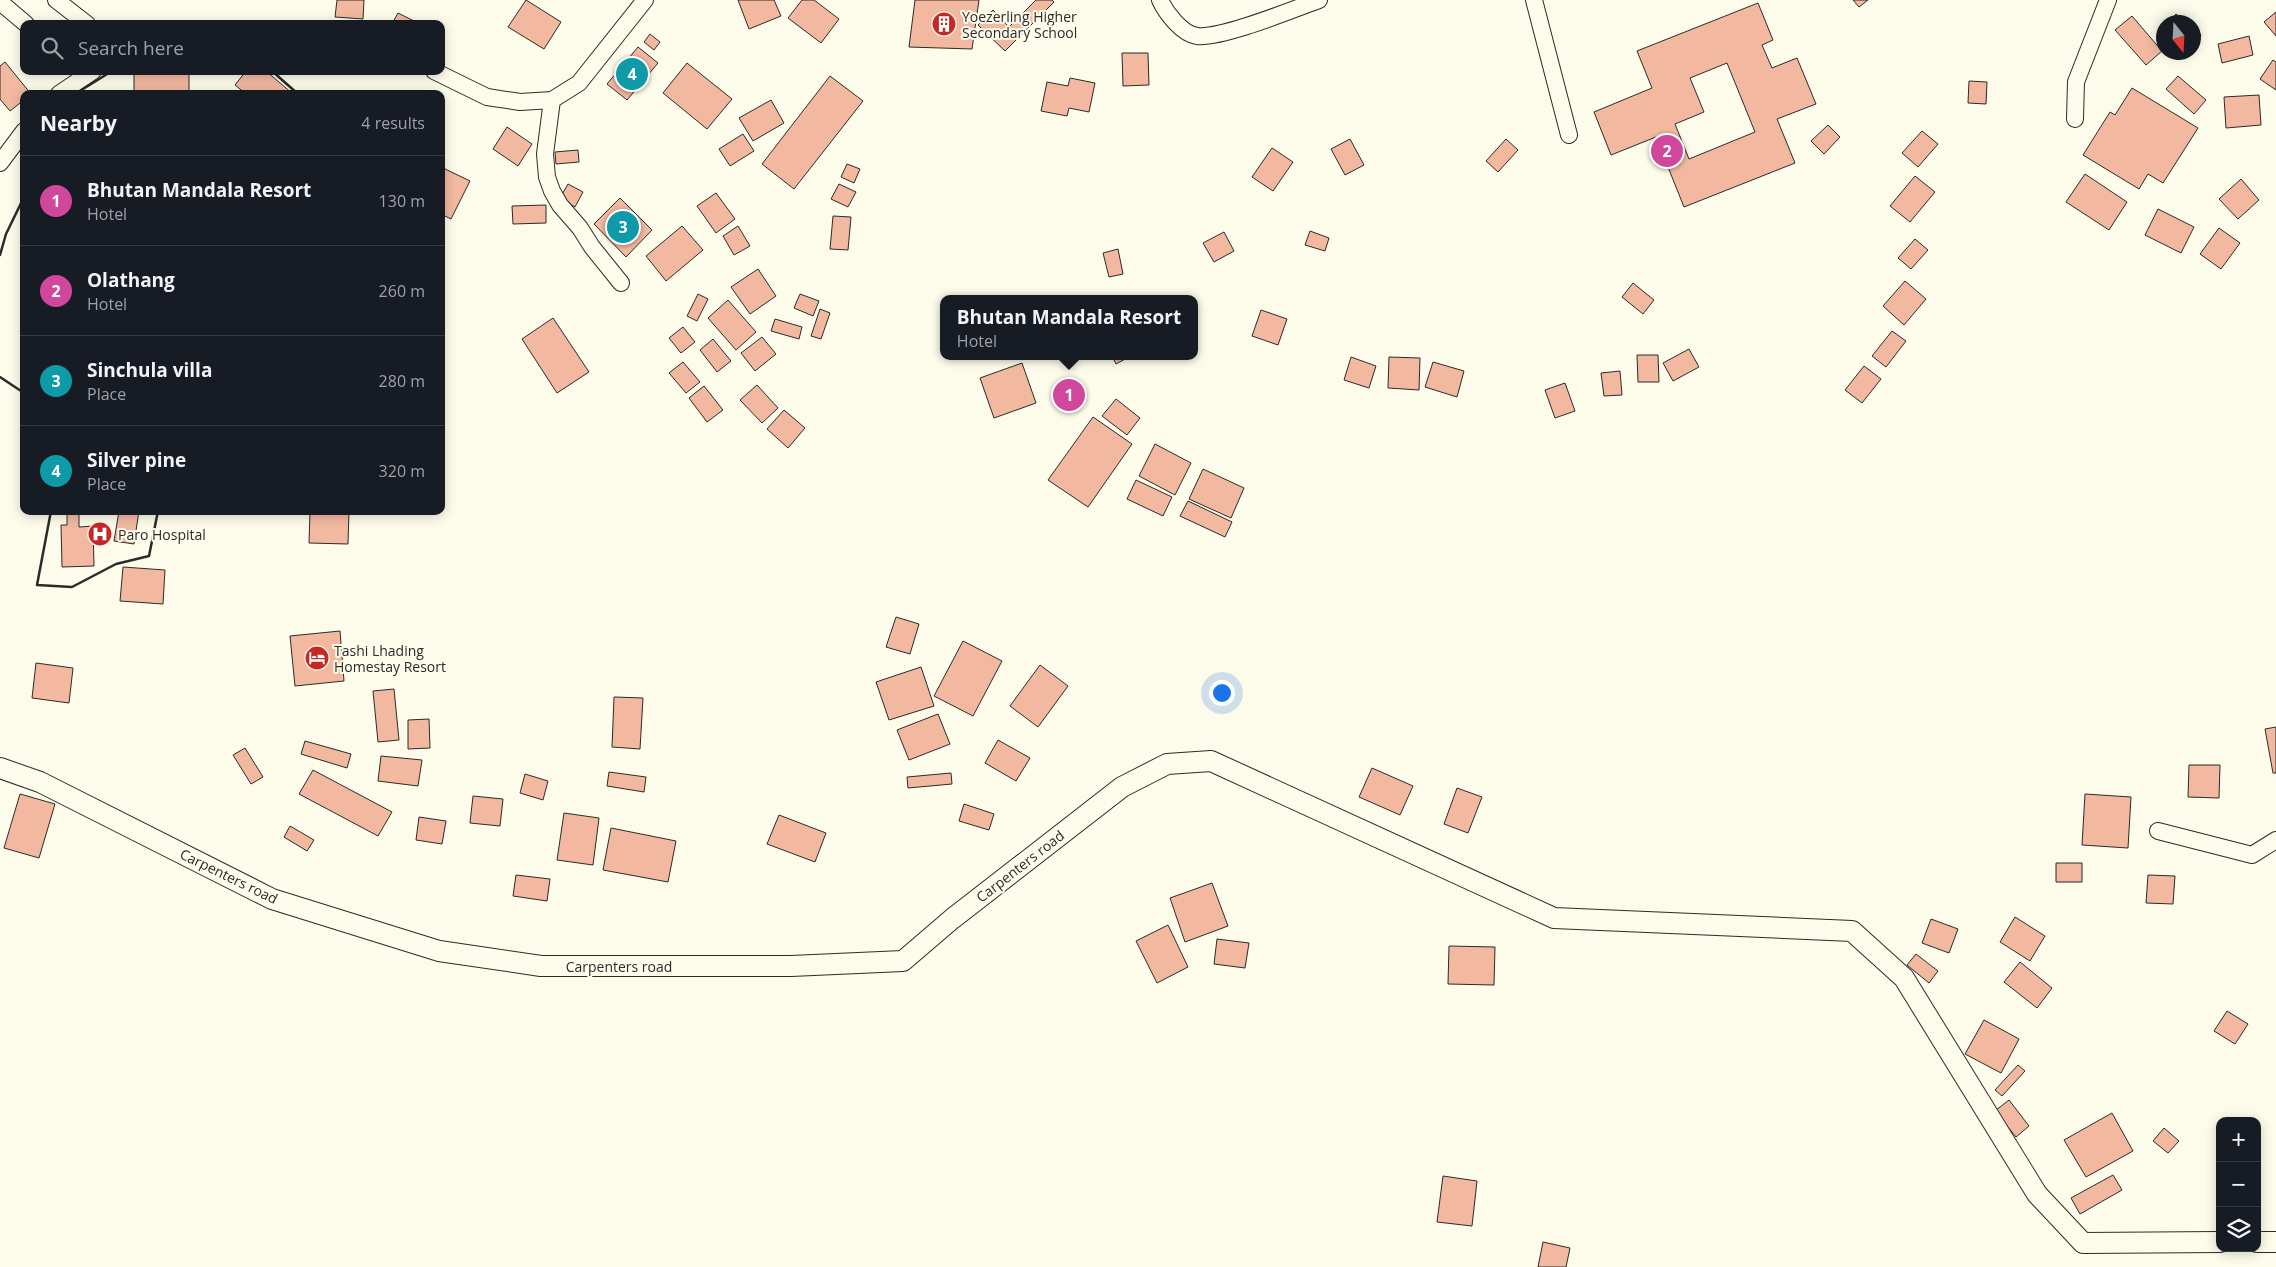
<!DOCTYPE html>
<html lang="en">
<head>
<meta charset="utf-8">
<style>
  :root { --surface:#171b24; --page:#242831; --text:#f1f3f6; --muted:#9ea1a6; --line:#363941; --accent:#c62828 }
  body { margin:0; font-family:"Open Sans",sans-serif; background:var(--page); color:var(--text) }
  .controls { position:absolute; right:15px; bottom:15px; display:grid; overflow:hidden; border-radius:10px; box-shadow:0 2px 12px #0003 }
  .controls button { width:45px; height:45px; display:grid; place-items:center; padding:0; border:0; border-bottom:1px solid var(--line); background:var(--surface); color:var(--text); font:25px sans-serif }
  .compass { position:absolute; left:2156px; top:15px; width:45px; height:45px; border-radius:50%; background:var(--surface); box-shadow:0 2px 12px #0003; rotate:162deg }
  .you { position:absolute; left:1221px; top:692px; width:18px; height:18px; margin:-12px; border:4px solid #fff; border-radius:50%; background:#1a73e8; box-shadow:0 0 0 8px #1a73e833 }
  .badge { display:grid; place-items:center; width:32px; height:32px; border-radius:50%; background:var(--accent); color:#fff; font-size:16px; font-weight:700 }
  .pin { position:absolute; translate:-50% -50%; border:2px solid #fff; box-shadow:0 1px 5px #0006 }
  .popup { position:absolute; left:940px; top:295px; width:258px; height:65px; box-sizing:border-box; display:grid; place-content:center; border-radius:10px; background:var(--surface); filter:drop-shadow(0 1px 4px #0005); font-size:16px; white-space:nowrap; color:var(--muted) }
  .popup b { font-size:19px; color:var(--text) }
  .popup::after { content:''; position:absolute; left:50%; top:100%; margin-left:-10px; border:10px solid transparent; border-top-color:var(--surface) }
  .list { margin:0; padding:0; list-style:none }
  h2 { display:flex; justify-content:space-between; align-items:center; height:65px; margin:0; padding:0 20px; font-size:21px }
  h2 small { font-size:16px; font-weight:400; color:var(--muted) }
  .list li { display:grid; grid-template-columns:32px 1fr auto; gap:15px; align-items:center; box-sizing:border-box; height:90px; padding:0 20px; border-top:1px solid var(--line) }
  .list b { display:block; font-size:19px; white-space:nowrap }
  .list p { margin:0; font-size:16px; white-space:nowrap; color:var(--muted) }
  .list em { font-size:16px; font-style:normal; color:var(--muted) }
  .icon { flex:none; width:28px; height:28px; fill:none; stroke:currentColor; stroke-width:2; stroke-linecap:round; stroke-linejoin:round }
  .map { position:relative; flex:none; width:2276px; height:1267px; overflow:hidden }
  .search { position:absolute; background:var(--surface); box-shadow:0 2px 12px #0003; left:20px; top:20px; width:425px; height:55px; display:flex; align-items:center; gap:12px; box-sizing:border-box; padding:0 18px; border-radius:10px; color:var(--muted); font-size:19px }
  .panel { position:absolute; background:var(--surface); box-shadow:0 2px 12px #0003; left:20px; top:90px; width:425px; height:425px; border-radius:10px }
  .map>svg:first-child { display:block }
  .building { fill:#f2b8a0; stroke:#2b2b2b; fill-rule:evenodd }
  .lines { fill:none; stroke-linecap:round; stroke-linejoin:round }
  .minor-casing { stroke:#2b2b2b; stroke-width:18 }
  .tertiary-casing { stroke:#2b2b2b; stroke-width:22 }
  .minor { stroke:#fdfbea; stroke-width:16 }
  .tertiary { stroke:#fdfbea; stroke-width:20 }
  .wall { stroke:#2b2b2b; stroke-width:2.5 }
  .labels { text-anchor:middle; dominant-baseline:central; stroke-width:4; stroke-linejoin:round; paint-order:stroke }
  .poi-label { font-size:14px; fill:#2b2b2b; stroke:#fdfbea; text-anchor:start }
  .street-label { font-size:14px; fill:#2b2b2b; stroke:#fdfbea }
</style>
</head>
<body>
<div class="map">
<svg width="2276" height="1267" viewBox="0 0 2276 1267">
  <rect width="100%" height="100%" fill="#fdfbea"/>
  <path class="building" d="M337 0H364L363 19 335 17Z
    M526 0 561 22 544 49 508 27Z
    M738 0H774L781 16 749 29Z
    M802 0H814L839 19 821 43 788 18Z
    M915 0H979L972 49 909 47Z
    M1036 0H1052L1054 2 1005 51 978 25 993 10 1009 27Z
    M1853 0H1868L1859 7Z
    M1758 3 1773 40 1762 45 1772 68 1797 58 1816 104 1777 119 1795 163 1684 207 1656 137 1611 155 1594 112 1652 88 1637 51ZM1727 63 1755 132 1689 159 1675 124 1704 112 1690 78Z
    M2276 12V36L2264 22Z
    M398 13 418 23V24H392Z
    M2176 14 2187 22H2168Z
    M2132 16 2162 51 2146 65 2115 30Z
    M2194 28 2201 35 2194 44Z
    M650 34 660 42 654 50 644 42Z
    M2249 36 2253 55 2222 63 2218 44Z
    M638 47 658 63 627 100 607 84Z
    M1122 53H1148L1149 85 1123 86Z
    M2273 60 2276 62V90L2260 79Z
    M5 62 31 94H24V100L10 111 0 99V66Z
    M687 63 732 99 707 129 663 93Z
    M246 71H266L293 94H246L235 85Z
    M134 74H189V94H134Z
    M830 76 863 101 794 189 762 164Z
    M2178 76 2206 100 2194 114 2166 89Z
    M1070 78 1095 83 1089 112 1069 108 1067 116 1041 111 1047 82 1068 86Z
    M1969 81 1987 82 1986 104 1968 103Z
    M2132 88 2198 128 2163 183 2148 174 2139 189 2083 155 2110 112 2115 115Z
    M2259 95 2261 125 2226 128 2224 97Z
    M771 100 784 123 753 141 739 118Z
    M1828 125 1840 137 1824 154 1811 141Z
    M507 127 532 144 518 166 493 149Z
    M1922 131 1938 144 1918 167 1902 153Z
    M743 134 754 151 730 166 719 149Z
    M1350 139 1364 165 1345 175 1331 149Z
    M1506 139 1518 150 1498 172 1486 161Z
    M1272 148 1293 162 1273 191 1252 177Z
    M578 150 579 162 556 164 555 152Z
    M847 164 860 169 854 183 841 177Z
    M441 167 470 181 451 219 441 214Z
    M2085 174 2127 202 2109 230 2066 202Z
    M1915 176 1935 192 1910 222 1890 206Z
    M2241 179 2259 200 2238 219 2219 199Z
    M568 184 583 192 575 207 560 198Z
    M839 184 856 192 848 207 831 199Z
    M716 193 735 219 716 233 697 206Z
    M620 198 652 230 626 257 594 224Z
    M546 205V223L513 224 512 206Z
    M2158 209 2194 227 2181 253 2145 235Z
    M833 216 851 217 848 250 830 249Z
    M682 226 703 250 666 281 646 256Z
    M738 226 750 246 734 255 723 236Z
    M2219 228 2240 243 2221 269 2200 254Z
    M1310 231 1329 238 1325 251 1305 245Z
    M1224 232 1234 251 1214 262 1203 243Z
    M1915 239 1928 250 1911 269 1898 258Z
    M1118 249 1123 274 1109 277 1103 253Z
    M758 269 776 296 750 314 731 287Z
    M1905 281 1926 299 1904 325 1883 306Z
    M1633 283 1654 300 1643 314 1622 297Z
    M698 294 708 299 697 321 687 316Z
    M800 294 819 301 813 316 794 308Z
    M728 300 756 332 736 350 708 318Z
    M820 309 830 313 821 339 811 336Z
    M1261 310 1287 319 1278 345 1252 336Z
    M553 318 589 372 557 393 522 339Z
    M775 319 802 327 799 339 771 331Z
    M683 327 695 342 681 353 669 338Z
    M1892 331 1906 341 1886 367 1872 356Z
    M762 337 776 354 755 371 741 353Z
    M713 339 731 361 717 372 700 350Z
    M1689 349 1699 367 1673 381 1663 363Z
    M1637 355H1658L1659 382H1638Z
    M1112 356H1131L1116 364Z
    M1351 357 1376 366 1369 388 1344 380Z
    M1389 357 1420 358 1419 390 1388 388Z
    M683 362 700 382 686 393 669 373Z
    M1433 362 1464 371 1457 397 1425 387Z
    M1022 363 1036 403 994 418 980 378Z
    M1864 366 1881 379 1862 403 1845 390Z
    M1620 371 1622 395 1604 396 1601 373Z
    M1565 383 1575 411 1555 418 1545 390Z
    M757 385 778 408 762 423 740 400Z
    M704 386 723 410 707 422 689 398Z
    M1116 399 1140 418 1127 435 1102 416Z
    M784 410 805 428 788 448 767 429Z
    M1093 417 1132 444 1088 507 1048 480Z
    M1155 444 1191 463 1175 495 1139 476Z
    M1203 469 1244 488 1231 518 1189 499Z
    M1136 480 1172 497 1163 516 1127 499Z
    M1188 501 1232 522 1225 537 1180 516Z
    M79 511V527L93 526 94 566 62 567 61 525H67V512Z
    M119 511H139L134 544 114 541Z
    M310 511H349L348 544 309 543Z
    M123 567 165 570 163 604 120 601Z
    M896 617 919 624 910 654 886 647Z
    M340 631 344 681 295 686 290 636Z
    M963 641 1002 661 973 716 934 696Z
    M36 663 73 668 69 703 32 698Z
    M1040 665 1068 686 1038 727 1010 706Z
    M921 667 934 706 889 720 876 682Z
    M394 689 399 740 378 742 373 691Z
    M614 697 643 698 640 749 612 747Z
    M938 714 950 744 909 760 897 730Z
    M429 719 430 748 408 749V720Z
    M2276 727V773H2273L2265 729Z
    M998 740 1030 758 1016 781 985 763Z
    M305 741 351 754 347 768 301 754Z
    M245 748 263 777 251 784 233 755Z
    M381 756 422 760 418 786 378 781Z
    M2189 765H2220L2219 798 2188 797Z
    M1372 768 1413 786 1400 815 1359 797Z
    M313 770 392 812 378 836 299 794Z
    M609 772 646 777 644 792 607 786Z
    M951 773 952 784 908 788 907 777Z
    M525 774 548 781 543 800 520 793Z
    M1457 788 1482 797 1468 833 1444 824Z
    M20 794 55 804 39 858 4 848Z
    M2085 794 2131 797 2128 848 2082 845Z
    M473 796 503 799 500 826 470 823Z
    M964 804 994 814 989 830 959 821Z
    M564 813 599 818 593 865 557 860Z
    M779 815 826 833 815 862 767 844Z
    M419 817 446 821 442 844 416 840Z
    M290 826 314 840 307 851 284 837Z
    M611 828 676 841 668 882 603 870Z
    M2056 863H2082V882H2056Z
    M516 875 550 879 547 901 513 896Z
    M2148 875 2175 876 2173 904 2146 903Z
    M1212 883 1228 926 1185 942 1170 898Z
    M2015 917 2045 936 2030 961 2000 942Z
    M1931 919 1958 929 1949 953 1922 943Z
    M1168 925 1188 967 1157 983 1136 941Z
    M1217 939 1249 943 1245 968 1214 964Z
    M1449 946 1495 947 1494 985 1448 984Z
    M1916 954 1938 971 1929 983 1907 965Z
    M2020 962 2052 988 2037 1008 2004 982Z
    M2227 1011 2248 1024 2235 1044 2214 1031Z
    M1984 1020 2019 1039 2001 1073 1965 1054Z
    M2018 1065 2025 1071 2002 1096 1995 1090Z
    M2009 1100 2029 1126 2016 1137 1995 1111Z
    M2112 1113 2133 1151 2086 1177 2064 1140Z
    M2164 1128 2179 1141 2168 1153 2153 1141Z
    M2113 1175 2122 1190 2080 1214 2071 1198Z
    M1443 1176 1477 1181 1472 1226 1437 1222Z
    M1543 1242 1570 1248 1566 1267H1538Z"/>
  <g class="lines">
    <defs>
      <path id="minor" d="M56 0 87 24
        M1160 0C1166 13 1182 34 1197 36 1221 39 1294 9 1319 0
        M1534 0 1569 135
        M0 2 26 24
        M434 71 487 97 520 102 552 100 579 83 645 0
        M59 94 93 71
        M552 100 545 154 547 177 552 191 560 205 580 228 592 247 621 283
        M2075 119 2076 82 2108 0
        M0 163 24 131
        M2158 831 2252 855 2276 840"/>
      <path id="tertiary" d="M0 768 40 782 272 899 439 951 541 966H791L903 961 952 919 1122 787 1167 764 1211 761 1554 918 1852 931 1904 978 2037 1194 2083 1243 2220 1242
        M2257 1242H2276"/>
    </defs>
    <use href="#minor" class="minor-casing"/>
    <use href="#tertiary" class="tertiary-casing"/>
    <use href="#minor" class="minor"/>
    <use href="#tertiary" class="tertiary"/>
    <path class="wall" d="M272 71 298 94
      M75 94 112 71
      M0 255 6 234 24 197
      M0 377 21 391H24
      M51 511 37 585 72 587 116 564 149 556 158 511"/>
  </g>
  <defs>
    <symbol id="building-disc" viewBox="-11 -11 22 22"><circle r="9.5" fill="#c62828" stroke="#fdfbea"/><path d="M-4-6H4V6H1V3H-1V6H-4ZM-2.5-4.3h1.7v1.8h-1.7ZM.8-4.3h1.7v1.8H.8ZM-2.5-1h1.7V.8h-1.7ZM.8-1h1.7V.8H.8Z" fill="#fff"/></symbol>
    <symbol id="hospital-disc" viewBox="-11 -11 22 22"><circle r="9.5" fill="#c62828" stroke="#fdfbea"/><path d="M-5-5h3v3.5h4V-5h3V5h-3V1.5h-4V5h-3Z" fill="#fff"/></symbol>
    <symbol id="hotel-disc" viewBox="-11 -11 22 22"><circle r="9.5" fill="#c62828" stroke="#fdfbea"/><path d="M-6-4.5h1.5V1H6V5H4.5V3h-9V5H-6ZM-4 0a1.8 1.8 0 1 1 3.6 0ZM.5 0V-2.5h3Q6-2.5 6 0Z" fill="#fff"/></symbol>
  </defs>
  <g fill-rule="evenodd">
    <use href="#building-disc" x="930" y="10" width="28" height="28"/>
    <use href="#hospital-disc" x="86" y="520" width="28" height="28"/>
    <use href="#hotel-disc" x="303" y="644" width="28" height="28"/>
  </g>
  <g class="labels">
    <g class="poi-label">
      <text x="962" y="16">Yoezerling Higher<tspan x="962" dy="16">Secondary School</tspan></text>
      <text x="118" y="534">Paro Hospital</text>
      <text x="334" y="650">Tashi Lhading<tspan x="334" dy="16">Homestay Resort</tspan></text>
    </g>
    <g class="street-label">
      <text transform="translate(1020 866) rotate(-38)">Carpenters road</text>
      <text transform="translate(229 876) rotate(26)">Carpenters road</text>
      <text x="619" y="966">Carpenters road</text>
    </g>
  </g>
</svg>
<div class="controls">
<button>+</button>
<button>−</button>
<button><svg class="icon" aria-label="layers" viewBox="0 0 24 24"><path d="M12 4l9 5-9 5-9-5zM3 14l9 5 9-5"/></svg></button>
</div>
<svg class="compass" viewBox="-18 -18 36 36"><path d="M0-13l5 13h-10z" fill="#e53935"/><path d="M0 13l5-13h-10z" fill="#9ea1a6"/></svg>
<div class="you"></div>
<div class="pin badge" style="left:1069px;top:395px;background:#d1479c">1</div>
<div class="popup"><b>Bhutan Mandala Resort</b>Hotel</div>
<div class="pin badge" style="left:1667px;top:151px;background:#d1479c">2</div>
<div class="pin badge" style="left:623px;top:227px;background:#0f9aa8">3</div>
<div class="pin badge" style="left:632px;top:74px;background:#0f9aa8">4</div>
<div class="search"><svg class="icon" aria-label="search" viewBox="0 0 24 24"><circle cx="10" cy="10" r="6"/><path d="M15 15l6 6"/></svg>Search here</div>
<section class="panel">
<h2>Nearby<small>4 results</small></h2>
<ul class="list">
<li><span class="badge" style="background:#d1479c">1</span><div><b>Bhutan Mandala Resort</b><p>Hotel</p></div><em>130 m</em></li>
<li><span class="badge" style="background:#d1479c">2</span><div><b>Olathang</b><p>Hotel</p></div><em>260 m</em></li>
<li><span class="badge" style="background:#0f9aa8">3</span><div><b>Sinchula villa</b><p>Place</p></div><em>280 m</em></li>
<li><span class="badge" style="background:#0f9aa8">4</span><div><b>Silver pine</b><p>Place</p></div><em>320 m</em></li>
</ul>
</section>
</div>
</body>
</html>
